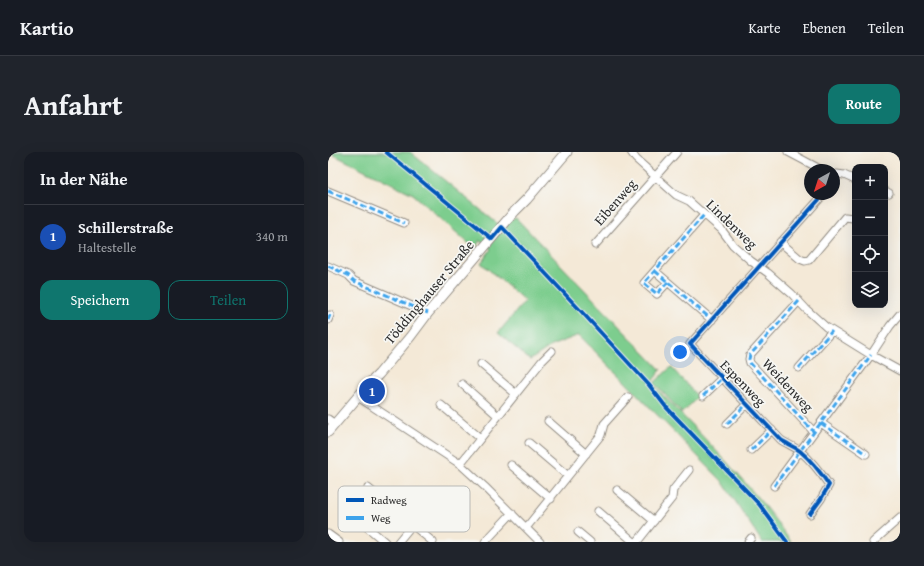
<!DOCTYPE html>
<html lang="de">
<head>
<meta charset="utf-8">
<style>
  :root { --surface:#171b24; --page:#20242c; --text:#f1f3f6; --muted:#9ea1a6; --line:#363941; --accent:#0f766e }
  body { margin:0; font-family:"Gentium Book Plus",serif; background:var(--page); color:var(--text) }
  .controls { position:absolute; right:12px; top:12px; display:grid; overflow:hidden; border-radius:8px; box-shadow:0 4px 16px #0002 }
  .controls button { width:36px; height:36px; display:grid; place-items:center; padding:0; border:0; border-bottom:1px solid var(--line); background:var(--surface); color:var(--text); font:20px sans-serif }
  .compass { position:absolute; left:476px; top:12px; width:36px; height:36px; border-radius:50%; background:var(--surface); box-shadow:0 4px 16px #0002; rotate:219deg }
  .you { position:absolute; left:352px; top:200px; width:14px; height:14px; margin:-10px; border:3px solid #fff; border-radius:50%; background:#1a73e8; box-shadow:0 0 0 6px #1a73e833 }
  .badge { display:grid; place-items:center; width:26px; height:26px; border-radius:50%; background:var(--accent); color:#fff; font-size:13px; font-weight:700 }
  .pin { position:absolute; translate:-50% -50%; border:2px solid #fff; box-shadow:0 1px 4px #0006 }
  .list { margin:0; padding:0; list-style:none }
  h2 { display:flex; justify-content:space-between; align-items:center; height:52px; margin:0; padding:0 16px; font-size:17px }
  h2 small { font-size:13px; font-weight:400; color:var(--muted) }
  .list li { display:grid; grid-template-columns:26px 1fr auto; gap:12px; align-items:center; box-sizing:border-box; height:64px; padding:0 16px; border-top:1px solid var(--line) }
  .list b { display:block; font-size:15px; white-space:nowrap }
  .list p { margin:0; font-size:13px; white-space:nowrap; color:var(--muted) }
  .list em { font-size:13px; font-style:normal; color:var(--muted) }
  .actions { display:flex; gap:8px; padding:12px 16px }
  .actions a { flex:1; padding:9px 0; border:1px solid var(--accent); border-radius:12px; text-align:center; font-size:14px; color:var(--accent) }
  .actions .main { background:var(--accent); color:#fff }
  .icon { flex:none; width:22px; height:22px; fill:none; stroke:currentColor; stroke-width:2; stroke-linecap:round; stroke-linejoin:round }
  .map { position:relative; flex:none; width:572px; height:390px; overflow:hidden; border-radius:12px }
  header { display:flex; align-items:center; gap:24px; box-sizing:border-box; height:56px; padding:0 20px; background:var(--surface); border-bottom:1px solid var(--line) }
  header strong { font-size:19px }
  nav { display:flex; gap:22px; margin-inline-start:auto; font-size:14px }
  .intro { display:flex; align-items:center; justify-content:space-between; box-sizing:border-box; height:96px; padding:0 24px }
  h1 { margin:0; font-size:28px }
  .button { padding:10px 18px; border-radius:12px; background:var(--accent); color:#fff; font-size:14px; font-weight:700 }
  main { display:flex; gap:24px; padding:0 24px }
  aside { flex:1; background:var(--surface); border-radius:12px; box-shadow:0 4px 16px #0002 }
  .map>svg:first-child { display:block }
  .green { fill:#7dcd8e; stroke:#547c5c }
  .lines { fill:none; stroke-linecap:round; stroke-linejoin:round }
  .minor-casing { stroke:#908a81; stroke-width:9 }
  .tertiary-casing { stroke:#908a81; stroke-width:11 }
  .minor { stroke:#fff; stroke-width:7 }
  .tertiary { stroke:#fff; stroke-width:9 }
  .quiet { stroke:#3ea3eb; stroke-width:3; stroke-dasharray:6 3; stroke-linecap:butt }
  .cycleway-casing { stroke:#f6f6f2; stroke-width:6 }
  .cycleway { stroke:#0057b8; stroke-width:4 }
  .labels { text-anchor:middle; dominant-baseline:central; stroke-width:3.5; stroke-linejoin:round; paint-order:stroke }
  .street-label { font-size:14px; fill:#2b2b2b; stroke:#f6f6f2 }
  .key { fill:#f6f6f2; stroke:#b9b9b6; stroke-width:1 }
  .key-label { font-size:11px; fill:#2b2b2b }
</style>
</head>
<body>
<header>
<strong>Kartio</strong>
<nav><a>Karte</a><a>Ebenen</a><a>Teilen</a></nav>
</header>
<div class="intro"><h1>Anfahrt</h1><a class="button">Route</a></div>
<main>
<aside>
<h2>In der Nähe<small></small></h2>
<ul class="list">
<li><span class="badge" style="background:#1a4fb4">1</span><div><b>Schillerstraße</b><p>Haltestelle</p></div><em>340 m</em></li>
</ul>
<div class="actions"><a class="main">Speichern</a><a>Teilen</a></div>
</aside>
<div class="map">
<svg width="572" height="390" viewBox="0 0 572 390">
  <rect width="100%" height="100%" fill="#f6f6f2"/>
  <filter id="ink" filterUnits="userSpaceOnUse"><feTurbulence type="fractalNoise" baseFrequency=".025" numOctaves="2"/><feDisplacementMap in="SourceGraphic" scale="8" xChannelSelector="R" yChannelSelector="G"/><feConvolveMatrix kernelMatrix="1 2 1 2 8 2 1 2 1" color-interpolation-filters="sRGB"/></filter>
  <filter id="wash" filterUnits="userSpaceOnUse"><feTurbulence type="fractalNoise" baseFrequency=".012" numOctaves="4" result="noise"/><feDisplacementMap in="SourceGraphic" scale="16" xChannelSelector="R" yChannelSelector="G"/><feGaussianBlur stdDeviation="0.9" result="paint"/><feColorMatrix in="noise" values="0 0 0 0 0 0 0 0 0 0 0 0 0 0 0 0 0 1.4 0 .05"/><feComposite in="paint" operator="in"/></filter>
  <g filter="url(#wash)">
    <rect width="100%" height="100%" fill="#f4e9d7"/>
    <path class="green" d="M0 0H82L170 72 188 66 333 218 323 231C371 281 424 332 463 390H434L394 329 251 183 223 194 202 208 170 181 197 149 153 111 163 97 152 88 147 97 85 42Z
      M343 215 370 245 354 261 326 231Z"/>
  </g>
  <g filter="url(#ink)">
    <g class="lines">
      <defs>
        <path id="minor" d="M303 0 308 7 348 43 361 49 370 57 393 77 405 93 423 109 440 121 464 142 478 157 498 175 543 203 572 219
          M460 0 494 18
          M509 22 516 23 527 28
          M0 39 76 71
          M557 39 561 41
          M452 90 472 107 477 109 481 108 517 65 525 66
          M267 93 349 0
          M0 114 20 123 26 129 100 161
          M327 119 384 168
          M340 130 329 142 316 131 376 63
          M471 149 422 203 421 207 422 211 486 280
          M0 168 2 163
          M153 212 188 242
          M471 216 504 179
          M134 232 170 264
          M375 244 394 226
          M30 245 132 312 157 335 212 390
          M113 253 152 286
          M0 267 7 272
          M220 269 258 302
          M493 271 538 302
          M399 272 419 252
          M201 291 240 324
          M423 298 444 278
          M132 312 214 209 224 199
          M183 313 223 347
          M446 334 543 203 562 174 572 162
          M40 336 105 390
          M289 338 326 369
          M270 359 306 390
          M21 360 57 390
          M482 362 493 347 501 333C493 321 484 309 472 299 467 295 459 292 453 288L362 192 496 42
          M198 376 273 283 276 272 300 245
          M250 380 262 390
          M0 382 11 390
          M70 390 84 373
          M157 390 184 361
          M309 390 344 346 345 338 361 318
          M420 390 423 386
          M545 390 572 366"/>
        <path id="tertiary" d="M0 280 39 234 51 222 82 185 100 161 187 59 199 47 239 0"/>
      </defs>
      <use href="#minor" class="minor-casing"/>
      <use href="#tertiary" class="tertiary-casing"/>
      <use href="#minor" class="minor"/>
      <use href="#tertiary" class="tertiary"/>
      <path class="quiet" d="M0 39 76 71
        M0 114 20 123 26 129 100 161
        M327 119 384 168
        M340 130 329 142 316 131 376 63
        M471 149 422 203 421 207 422 211 486 280
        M0 168 2 163
        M471 216 504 179
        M375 244 394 226
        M493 271 538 302
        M399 272 419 252
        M423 298 444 278
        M446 334 543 203"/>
      <defs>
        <path id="cycleway" d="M58 0 164 87 174 75 252 158 321 233 338 255 431 352 459 390
          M482 362 493 347 501 333C493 321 484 309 472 299 467 295 459 292 453 288L362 192 496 42"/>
      </defs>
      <use href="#cycleway" class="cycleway-casing"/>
      <use href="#cycleway" class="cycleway"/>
    </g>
  </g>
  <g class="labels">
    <g class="street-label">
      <text transform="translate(287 50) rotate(-49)">Eibenweg</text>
      <text transform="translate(404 72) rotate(44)">Lindenweg</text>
      <text transform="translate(101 140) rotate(-50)">Töddinghauser Straße</text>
      <text transform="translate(415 231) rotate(46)">Espenweg</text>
      <text transform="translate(460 233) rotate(47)">Weidenweg</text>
    </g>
  </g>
  <rect x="10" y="334" width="132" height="46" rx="6" class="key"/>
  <rect x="18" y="346" width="18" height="4" fill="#0057b8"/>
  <rect x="18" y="364" width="18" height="4" fill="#3ea3eb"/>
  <g class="key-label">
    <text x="43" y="352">Radweg</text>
    <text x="43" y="370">Weg</text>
  </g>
</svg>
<div class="controls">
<button>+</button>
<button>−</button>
<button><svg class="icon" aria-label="locate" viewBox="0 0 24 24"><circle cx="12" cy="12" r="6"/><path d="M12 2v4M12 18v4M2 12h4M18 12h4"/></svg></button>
<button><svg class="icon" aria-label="layers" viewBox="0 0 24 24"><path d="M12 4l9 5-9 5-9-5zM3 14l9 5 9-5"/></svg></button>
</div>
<svg class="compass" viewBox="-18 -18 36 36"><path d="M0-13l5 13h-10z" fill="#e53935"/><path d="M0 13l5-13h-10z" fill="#9ea1a6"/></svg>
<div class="you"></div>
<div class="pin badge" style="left:44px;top:239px;background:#1a4fb4">1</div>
</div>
</main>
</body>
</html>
